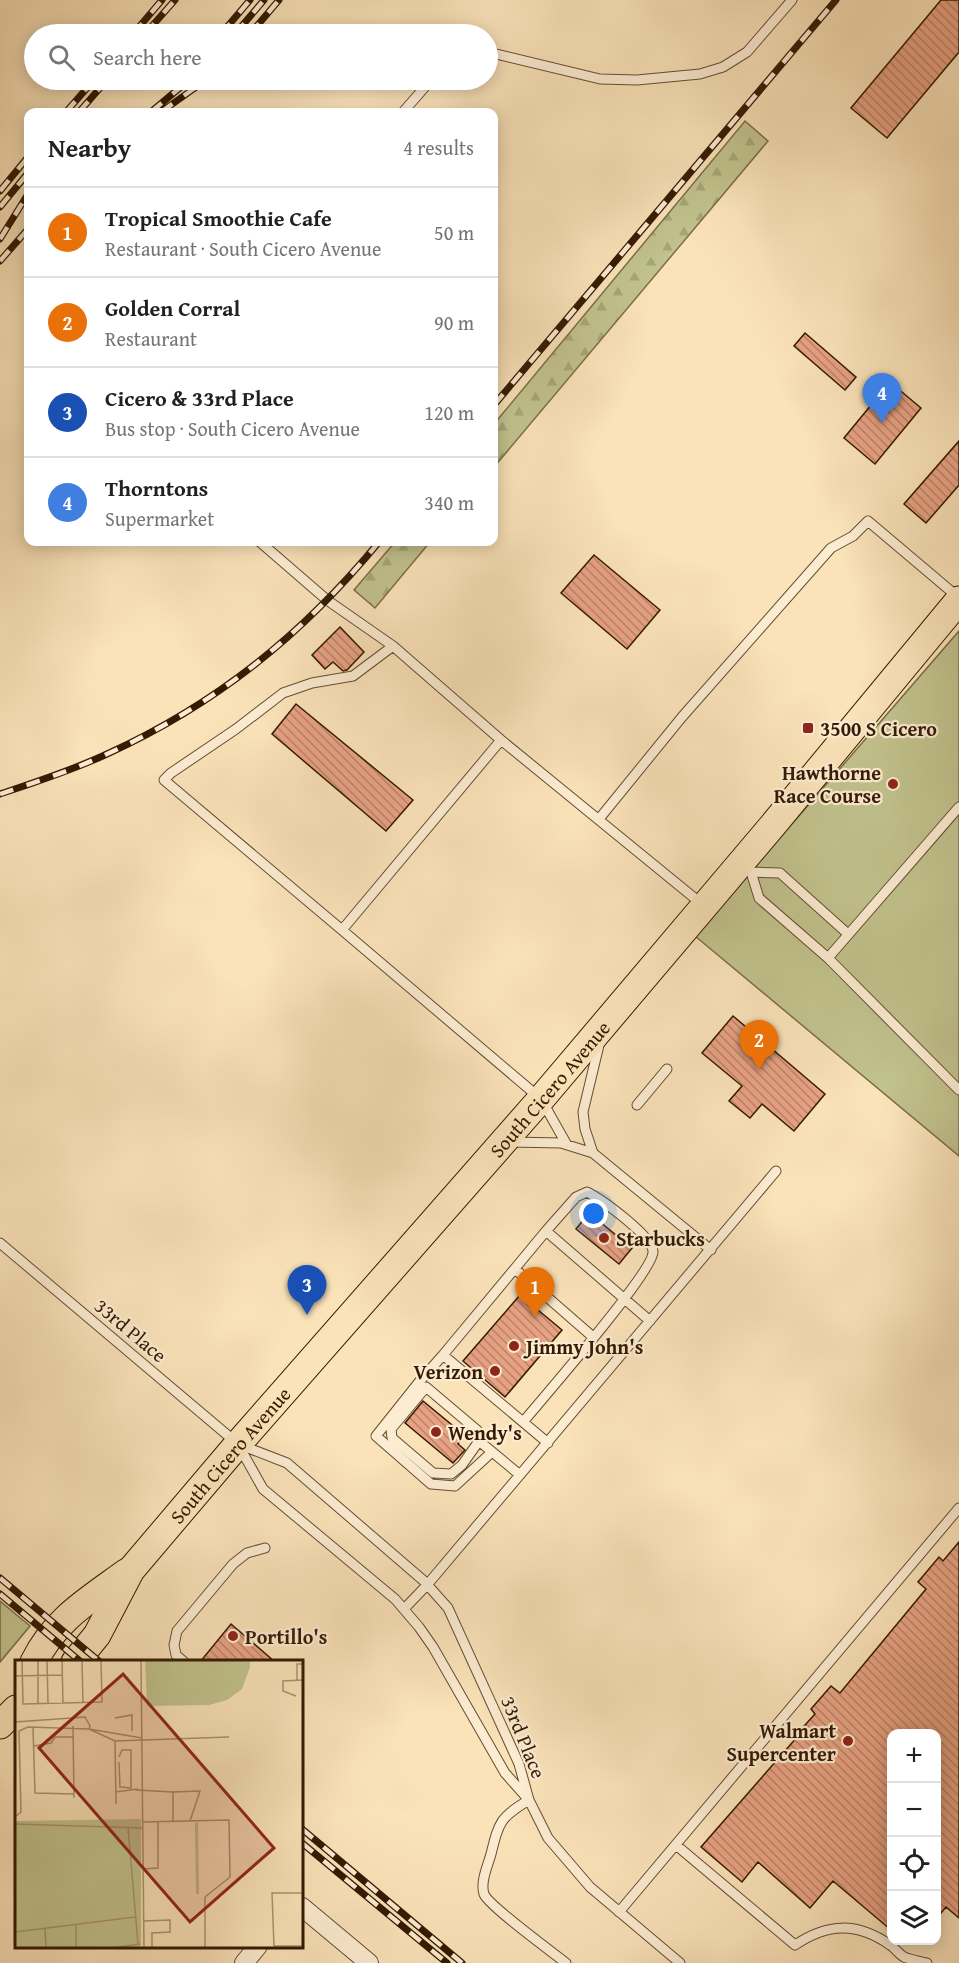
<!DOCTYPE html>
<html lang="en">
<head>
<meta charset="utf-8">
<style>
  :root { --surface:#fff; --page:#f2f2f2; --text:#202124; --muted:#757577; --line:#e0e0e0; --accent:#ea580c }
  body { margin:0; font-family:"Gentium Book Plus",serif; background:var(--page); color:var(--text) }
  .controls { position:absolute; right:18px; bottom:18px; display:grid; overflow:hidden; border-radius:12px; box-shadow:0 3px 15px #0003 }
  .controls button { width:54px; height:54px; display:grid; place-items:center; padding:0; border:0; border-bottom:2px solid var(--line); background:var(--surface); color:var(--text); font:30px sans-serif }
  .you { position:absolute; left:594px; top:1214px; width:21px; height:21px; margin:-15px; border:4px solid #fff; border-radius:50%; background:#1a73e8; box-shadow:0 0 0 9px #1a73e833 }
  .badge { display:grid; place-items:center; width:39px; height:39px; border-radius:50%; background:var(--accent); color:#fff; font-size:20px; font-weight:700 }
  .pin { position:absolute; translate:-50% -50px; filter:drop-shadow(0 2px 3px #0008) }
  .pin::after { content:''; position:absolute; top:32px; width:21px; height:18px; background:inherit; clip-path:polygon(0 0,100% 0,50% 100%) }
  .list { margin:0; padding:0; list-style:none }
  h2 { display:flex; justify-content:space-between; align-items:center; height:78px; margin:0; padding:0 24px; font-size:26px }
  h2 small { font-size:20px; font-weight:400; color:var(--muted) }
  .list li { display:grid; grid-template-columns:39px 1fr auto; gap:18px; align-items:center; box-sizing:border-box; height:90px; padding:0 24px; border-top:2px solid var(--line) }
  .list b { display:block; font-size:22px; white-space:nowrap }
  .list p { margin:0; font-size:20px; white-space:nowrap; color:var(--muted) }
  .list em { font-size:20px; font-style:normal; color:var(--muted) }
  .icon { flex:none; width:33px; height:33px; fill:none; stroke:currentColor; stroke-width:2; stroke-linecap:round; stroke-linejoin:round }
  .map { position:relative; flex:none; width:959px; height:1963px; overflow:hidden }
  .search { position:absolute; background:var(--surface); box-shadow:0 3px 15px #0003; left:24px; top:24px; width:474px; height:66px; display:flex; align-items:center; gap:15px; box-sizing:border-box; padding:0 21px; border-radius:33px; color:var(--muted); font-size:22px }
  .panel { position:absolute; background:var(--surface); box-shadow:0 3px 15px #0003; left:24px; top:108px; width:474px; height:438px; border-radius:12px }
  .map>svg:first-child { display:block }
  .grass { fill:#c1c28d; stroke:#7b6e48; stroke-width:1.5 }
  .forest { fill:url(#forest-firs); stroke:#7b6e48; stroke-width:1.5 }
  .building { fill:url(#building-back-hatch); stroke:#351a02; stroke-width:1.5 }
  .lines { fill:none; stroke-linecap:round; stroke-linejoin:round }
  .service-casing { stroke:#664c30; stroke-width:11 }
  .minor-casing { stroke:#664c30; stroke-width:20 }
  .primary-casing { stroke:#351a02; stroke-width:29 }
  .service { stroke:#fcecd2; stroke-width:9 }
  .minor { stroke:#fcecd2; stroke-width:18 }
  .primary { stroke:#fae2b9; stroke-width:27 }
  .rail-casing { stroke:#351a02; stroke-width:7 }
  .rail { stroke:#fcecd2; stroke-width:4.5; stroke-dasharray:14; stroke-linecap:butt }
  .poi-dot { fill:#8f2418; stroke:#fcecd2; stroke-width:2 }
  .labels { text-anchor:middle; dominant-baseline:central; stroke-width:4.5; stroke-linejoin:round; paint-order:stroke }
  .poi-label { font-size:20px; font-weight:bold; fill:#351a02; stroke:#fcecd2; text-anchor:start }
  .street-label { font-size:20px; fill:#351a02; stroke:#fcecd2 }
  .inset-road { fill:none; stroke:#ab9270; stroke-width:1.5 }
  .view { fill:#8f2418; fill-opacity:0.15; stroke:#8f2418; stroke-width:3 }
  .inset-edge { fill:none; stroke:#351a02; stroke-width:3 }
</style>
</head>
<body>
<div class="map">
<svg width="959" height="1963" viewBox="0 0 959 1963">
  <defs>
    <pattern id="forest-firs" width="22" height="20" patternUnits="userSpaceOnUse" patternTransform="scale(1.5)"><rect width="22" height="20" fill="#c1c28d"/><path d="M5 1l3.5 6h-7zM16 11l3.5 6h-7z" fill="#a6a678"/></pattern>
    <pattern id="building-back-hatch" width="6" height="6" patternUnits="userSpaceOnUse" patternTransform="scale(1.5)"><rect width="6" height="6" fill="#e7a283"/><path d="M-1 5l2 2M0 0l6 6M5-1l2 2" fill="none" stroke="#bc8369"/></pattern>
  </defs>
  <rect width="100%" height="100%" fill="#fae2b9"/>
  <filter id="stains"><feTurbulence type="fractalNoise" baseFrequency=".00333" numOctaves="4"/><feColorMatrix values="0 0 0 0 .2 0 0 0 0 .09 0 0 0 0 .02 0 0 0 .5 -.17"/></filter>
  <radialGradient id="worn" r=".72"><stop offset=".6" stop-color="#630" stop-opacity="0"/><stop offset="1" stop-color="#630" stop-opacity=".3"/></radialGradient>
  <path class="grass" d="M959 631V1156L695 936Z
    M0 1601 30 1626 0 1662Z"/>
  <path class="forest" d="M745 121 768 141 494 467V424Z
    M395 542H430L375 608 354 590Z"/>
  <path class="building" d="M941 0H959V52L887 138 851 108Z
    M805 333 856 377 845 390 794 346Z
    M890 382 921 408 875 464 844 438Z
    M959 441V485L926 523 904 504Z
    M594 555 660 610 627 649 561 593Z
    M340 627 364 652 347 670 343 671 333 662 325 669 312 655Z
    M296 704 413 800 386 831 272 734Z
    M733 1016 825 1094 794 1131 762 1104 750 1118 729 1101 742 1086 702 1053Z
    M589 1213 632 1248 619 1264 576 1229Z
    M520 1295 562 1330 505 1397 463 1361Z
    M423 1401 458 1430 455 1435 461 1440 458 1444 465 1450 453 1463 405 1423Z
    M959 1542V1918L946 1907 936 1919V1734H891V1930L833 1881 810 1908 758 1862 742 1882 701 1847 798 1736 796 1735 815 1714 811 1709 831 1686 840 1693 926 1589 918 1582 939 1557 943 1561Z
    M231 1624 275 1662H200Z"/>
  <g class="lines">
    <defs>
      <path id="service" d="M488 52 600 79 637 80 700 74 723 67 747 52 792 0
        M403 112 431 80
        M260 542 327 600 393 646 501 740 703 905
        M393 646 353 676 312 683 283 693 236 729 171 773 164 780 342 930 501 740
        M599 819 682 717 831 548 853 536 868 521 959 598
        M743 865 751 872 759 898 828 958 959 1090
        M751 872 780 873 848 934
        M342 930 541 1099 567 1145
        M828 958 959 807
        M637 1105 667 1069
        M510 1142 561 1143 593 1153 711 1250
        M593 1153 585 1129 583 1112 600 1041
        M546 1231 650 1321
        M0 1243 238 1444 287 1463 424 1581 448 1608 519 1764 529 1800 505 1773 433 1647 419 1627 395 1599 263 1489 239 1446
        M515 1269 593 1337
        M443 1355 548 1443
        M479 1441 462 1465 451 1474 433 1473 392 1438 391 1429 426 1387 478 1431 479 1441 520 1475
        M492 1452 455 1486 431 1484 376 1436 419 1382 443 1355 546 1231 576 1197 587 1192C601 1199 654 1237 653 1252 653 1272 543 1398 523 1422
        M404 1609 427 1585 776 1171
        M184 1662 176 1655 174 1645 177 1631 233 1564 247 1553 265 1548
        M676 1845 795 1945C828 1923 857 1922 890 1945 895 1948 899 1954 904 1957 911 1960 920 1961 927 1963
        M619 1912 959 1508
        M566 1963C552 1952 488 1905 484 1894 480 1882 488 1865 491 1854 499 1822 500 1817 529 1800L548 1838 590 1887 680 1963"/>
      <path id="minor" d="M302 1907 369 1963
        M244 1963 258 1946"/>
      <g id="primary">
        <path d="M34 1662C55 1619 90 1599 127 1572"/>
        <path id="s1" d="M75 1662 97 1635 131 1570 238 1444 541 1099 773 825 959 600"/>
        <path d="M0 1725 16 1709"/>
      </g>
    </defs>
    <use href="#service" class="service-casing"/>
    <use href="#minor" class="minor-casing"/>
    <use href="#primary" class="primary-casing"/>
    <use href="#service" class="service"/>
    <use href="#minor" class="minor"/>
    <use href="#primary" class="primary"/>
    <defs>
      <path id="rail" d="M133 34 162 0
        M145 34 175 0
        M221 34 250 0
        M235 34 264 0
        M250 34 279 0
        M66 112 94 80
        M79 112 107 80
        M151 112 189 80
        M161 112 206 80
        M0 191 28 157
        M0 207 28 173
        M0 239 28 194
        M0 261 28 229
        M494 405 836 0
        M0 794C36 782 73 770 107 754 217 704 303 634 379 542
        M0 1578 100 1662
        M0 1594 81 1662
        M302 1829 462 1963
        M302 1843 447 1963"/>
    </defs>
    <use href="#rail" class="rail-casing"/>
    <use href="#rail" class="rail"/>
  </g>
  <g class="poi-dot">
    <rect x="802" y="722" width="12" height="12" rx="3"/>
    <circle cx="893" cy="784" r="6"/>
    <circle cx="604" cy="1238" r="6"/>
    <circle cx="514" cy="1346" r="6"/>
    <circle cx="495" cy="1371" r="6"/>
    <circle cx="436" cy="1432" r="6"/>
    <circle cx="233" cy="1636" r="6"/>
    <circle cx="848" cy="1741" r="6"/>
  </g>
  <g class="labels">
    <g class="poi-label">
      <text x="820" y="728">3500 S Cicero</text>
      <text x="881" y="772" text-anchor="end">Hawthorne<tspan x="881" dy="23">Race Course</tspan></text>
      <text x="616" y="1238">Starbucks</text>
      <text x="526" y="1346">Jimmy John's</text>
      <text x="483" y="1371" text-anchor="end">Verizon</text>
      <text x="448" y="1432">Wendy's</text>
      <text x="245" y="1636">Portillo's</text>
      <text x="836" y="1730" text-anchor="end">Walmart<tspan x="836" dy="23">Supercenter</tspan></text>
    </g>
    <g class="street-label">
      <text stroke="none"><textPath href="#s1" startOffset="746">South Cicero Avenue</textPath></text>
      <text transform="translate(131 1330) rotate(40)">33rd Place</text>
      <text stroke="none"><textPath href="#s1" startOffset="260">South Cicero Avenue</textPath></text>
      <text transform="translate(524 1737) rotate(68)">33rd Place</text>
    </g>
  </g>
  <g transform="translate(15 1660)">
    <rect width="288" height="288" fill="#fae2b9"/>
    <path d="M130 0H235V7L227 29 212 40 194 45 132 46ZM126 159V288H0V161Z" fill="#c1c28d"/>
    <path d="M180 163H183L184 234H181Z" fill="#c1c28d"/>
    <path class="inset-road" d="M7 0 8 44 87 42 86 0M23 0V44M32 0 33 43M47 0 48 43M67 0 68 43M126 0 129 288M0 16 48 15M282 20V4H288M281 36 268 31V21L288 20M100 58 117 55V71M0 62 70 57 75 66 74 69 13 67 4 71 6 152 0 157M58 66 59 138M18 67 20 133 59 134M127 78 74 69 100 81 214 77M100 80 101 144M19 86 36 83 40 77H58M104 102 105 127 116 128V90H107L104 97M121 130 158 132M100 132 123 129M158 161V132L185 131 175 161M127 162 214 160 215 217 190 237V288M0 164 128 168M113 167 123 284M128 209 143 208V161M288 233H257L259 286H288M129 261 155 260V272L137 273V288M61 264V288M30 269 31 288M0 272 120 257M96 288 125 284"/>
    <path class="view" d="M108 14 259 188 175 262 24 88Z"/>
    <rect width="288" height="288" class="inset-edge"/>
  </g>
  <rect width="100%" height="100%" filter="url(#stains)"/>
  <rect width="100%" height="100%" fill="url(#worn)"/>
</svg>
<div class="controls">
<button>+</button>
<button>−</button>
<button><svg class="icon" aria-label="locate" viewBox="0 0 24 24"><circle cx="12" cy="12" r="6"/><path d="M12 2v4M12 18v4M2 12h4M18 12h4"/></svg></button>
<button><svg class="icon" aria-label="layers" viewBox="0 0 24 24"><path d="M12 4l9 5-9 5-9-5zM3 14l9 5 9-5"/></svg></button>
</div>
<div class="you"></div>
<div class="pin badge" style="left:535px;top:1317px;background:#e8710a">1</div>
<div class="pin badge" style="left:759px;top:1070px;background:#e8710a">2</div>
<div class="pin badge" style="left:307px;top:1315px;background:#1a4fb4">3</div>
<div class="pin badge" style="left:882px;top:423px;background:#3f7fe0">4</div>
<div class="search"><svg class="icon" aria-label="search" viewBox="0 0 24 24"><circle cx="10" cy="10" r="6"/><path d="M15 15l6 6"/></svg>Search here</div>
<section class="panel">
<h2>Nearby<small>4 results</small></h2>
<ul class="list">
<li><span class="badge" style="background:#e8710a">1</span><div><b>Tropical Smoothie Cafe</b><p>Restaurant · South Cicero Avenue</p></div><em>50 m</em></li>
<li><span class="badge" style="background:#e8710a">2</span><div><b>Golden Corral</b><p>Restaurant</p></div><em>90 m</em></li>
<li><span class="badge" style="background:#1a4fb4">3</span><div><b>Cicero &amp; 33rd Place</b><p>Bus stop · South Cicero Avenue</p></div><em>120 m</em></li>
<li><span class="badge" style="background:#3f7fe0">4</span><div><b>Thorntons</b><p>Supermarket</p></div><em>340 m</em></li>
</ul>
</section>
</div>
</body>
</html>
